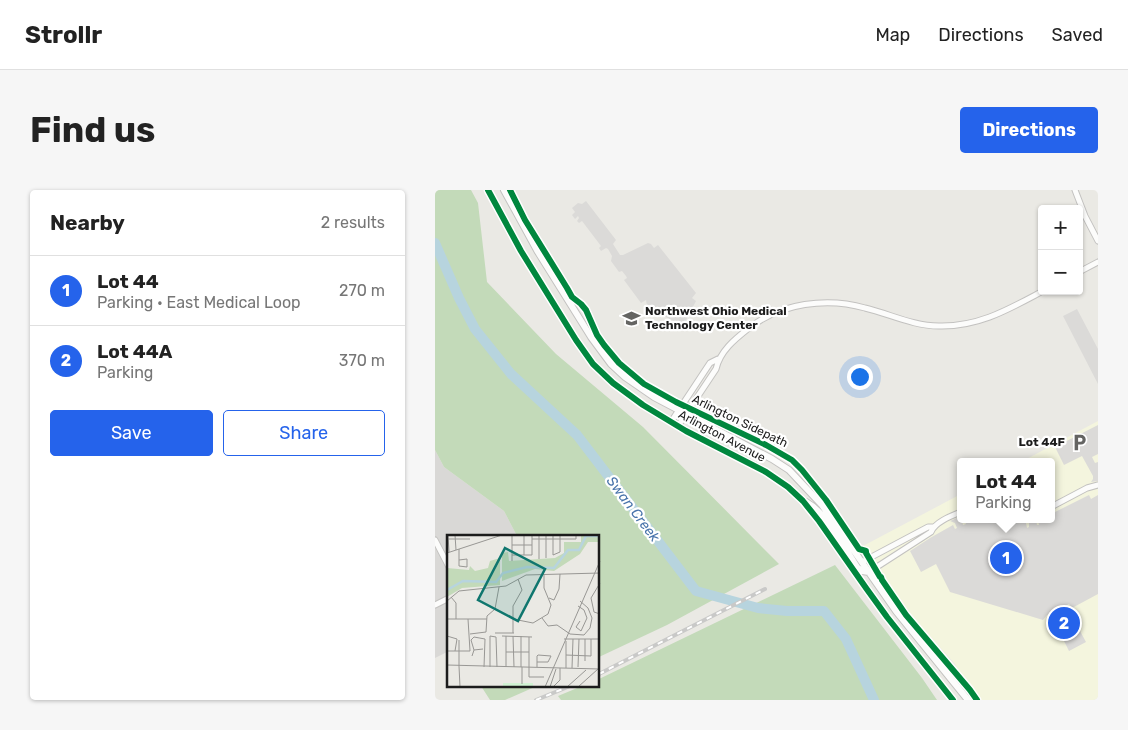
<!DOCTYPE html>
<html lang="en">
<head>
<meta charset="utf-8">
<style>
  :root { --surface:#fff; --page:#f6f6f6; --text:#222; --muted:#767676; --line:#e0e0e0; --accent:#2563eb }
  body { margin:0; font-family:Rubik,sans-serif; background:var(--page); color:var(--text) }
  .controls { position:absolute; right:15px; top:15px; display:grid; overflow:hidden; border-radius:5px; box-shadow:0 1px 4px #0004 }
  .controls button { width:45px; height:45px; display:grid; place-items:center; padding:0; border:0; border-bottom:1px solid var(--line); background:var(--surface); color:var(--text); font:25px sans-serif }
  .you { position:absolute; left:424px; top:186px; width:18px; height:18px; margin:-12px; border:4px solid #fff; border-radius:50%; background:#1a73e8; box-shadow:0 0 0 8px #1a73e833 }
  .badge { display:grid; place-items:center; width:32px; height:32px; border-radius:50%; background:var(--accent); color:#fff; font-size:16px; font-weight:700 }
  .pin { position:absolute; translate:-50% -50%; border:2px solid #fff; box-shadow:0 1px 5px #0006 }
  .popup { position:absolute; left:522px; top:268px; width:98px; height:65px; box-sizing:border-box; display:grid; place-content:center; border-radius:5px; background:var(--surface); filter:drop-shadow(0 1px 4px #0005); font-size:16px; white-space:nowrap; color:var(--muted) }
  .popup b { font-size:19px; color:var(--text) }
  .popup::after { content:''; position:absolute; left:50%; top:100%; margin-left:-10px; border:10px solid transparent; border-top-color:var(--surface) }
  .list { margin:0; padding:0; list-style:none }
  h2 { display:flex; justify-content:space-between; align-items:center; height:65px; margin:0; padding:0 20px; font-size:21px }
  h2 small { font-size:16px; font-weight:400; color:var(--muted) }
  .list li { display:grid; grid-template-columns:32px 1fr auto; gap:15px; align-items:center; box-sizing:border-box; height:70px; padding:0 20px; border-top:1px solid var(--line) }
  .list b { display:block; font-size:19px; white-space:nowrap }
  .list p { margin:0; font-size:16px; white-space:nowrap; color:var(--muted) }
  .list em { font-size:16px; font-style:normal; color:var(--muted) }
  .actions { display:flex; gap:10px; padding:15px 20px }
  .actions a { flex:1; padding:11px 0; border:1px solid var(--accent); border-radius:5px; text-align:center; font-size:18px; color:var(--accent) }
  .actions .main { background:var(--accent); color:#fff }
  .map { position:relative; flex:none; width:663px; height:510px; overflow:hidden; border-radius:5px }
  header { display:flex; align-items:center; gap:30px; box-sizing:border-box; height:70px; padding:0 25px; background:var(--surface); border-bottom:1px solid var(--line) }
  header strong { font-size:24px }
  nav { display:flex; gap:28px; margin-inline-start:auto; font-size:18px }
  .intro { display:flex; align-items:center; justify-content:space-between; box-sizing:border-box; height:120px; padding:0 30px }
  h1 { margin:0; font-size:35px }
  .button { padding:12px 22px; border-radius:5px; background:var(--accent); color:#fff; font-size:18px; font-weight:700 }
  main { display:flex; gap:30px; padding:0 30px }
  aside { flex:1; background:var(--surface); border-radius:5px; box-shadow:0 1px 4px #0004 }
  .map>svg:first-child { display:block }
  .residential { fill:#d9d8d6 }
  .education { fill:#f4f5de }
  .forest { fill:#c3dab9 }
  .parking { fill:#dbdad8 }
  .lines { fill:none; stroke-linecap:round; stroke-linejoin:round }
  .river { stroke:#b7d4de; stroke-width:10 }
  .minor-casing { stroke:#c3c2c0; stroke-width:7 }
  .tertiary-casing { stroke:#c3c2c0; stroke-width:8 }
  .minor { stroke:#fcfcfb; stroke-width:5 }
  .tertiary { stroke:#fcfcfb; stroke-width:6 }
  .rail-casing { stroke:#c9c9c8; stroke-width:4 }
  .rail { stroke:#fff; stroke-width:2; stroke-dasharray:5.5; stroke-linecap:butt }
  .cycleway-casing { stroke:#fff; stroke-width:9 }
  .cycleway { stroke:#00873e; stroke-width:6 }
  .labels { text-anchor:middle; dominant-baseline:central; stroke-width:4.5; stroke-linejoin:round; paint-order:stroke }
  .poi-label { font-size:12px; font-weight:bold; fill:#1c1c1c; stroke:#fff; text-anchor:start }
  .street-label { font-size:12px; fill:#1c1c1c; stroke:#fff }
  .water-label { font-size:14px; font-style:italic; fill:#4974ab; stroke:#fff }
  .inset-river { fill:none; stroke:#b7d4de; stroke-width:2.5 }
  .inset-road { fill:none; stroke:#989794; stroke-width:1 }
  .view { fill:#0f766e; fill-opacity:0.15; stroke:#0f766e; stroke-width:2.5 }
  .inset-edge { fill:none; stroke:#1c1c1c; stroke-width:2.5 }
</style>
</head>
<body>
<header>
<strong>Strollr</strong>
<nav><a>Map</a><a>Directions</a><a>Saved</a></nav>
</header>
<div class="intro"><h1>Find us</h1><a class="button">Directions</a></div>
<main>
<aside>
<h2>Nearby<small>2 results</small></h2>
<ul class="list">
<li><span class="badge">1</span><div><b>Lot 44</b><p>Parking · East Medical Loop</p></div><em>270 m</em></li>
<li><span class="badge">2</span><div><b>Lot 44A</b><p>Parking</p></div><em>370 m</em></li>
</ul>
<div class="actions"><a class="main">Save</a><a>Share</a></div>
</aside>
<div class="map">
<svg width="663" height="510" viewBox="0 0 663 510">
  <rect width="100%" height="100%" fill="#eae9e4"/>
  <path class="residential" d="M0 260 9 277 69 321 82 346H14V461L0 468Z"/>
  <path class="education" d="M663 231V510H541L520 474 482 432 451 391 428 356 526 304V329H616V272H586Z"/>
  <path class="forest" d="M0 0H36L43 13 52 92 121 164 208 237 344 374 232 435 164 467V346H82L69 321 9 277 0 260Z
    M400 375 487 488 502 510H126L123 506 147 496H164V489Z
    M46 496H102L70 510H55Z"/>
  <path class="parking" d="M151 11 181 50 178 54 185 65H188L213 53 216 54 219 58 223 55 261 103 257 108 261 111 248 136 243 135 241 138 237 136 239 131 222 123H217L212 116 211 110 206 113 189 90 192 88 191 86 187 81 184 82 176 71 177 66 173 59 171 58 166 61 164 58 166 56 147 31 144 33 142 31 144 28 143 26 140 29 137 25 140 22 137 18 143 13 147 14Z
    M642 119 663 159V194L628 126Z
    M663 235V264L657 267 660 273 663 272V291L656 292 658 289V286L647 266 629 275 620 257Z
    M654 305 656 309 663 305V404L637 418 634 414 626 418V419L630 418 643 442 645 441 651 452 634 461 616 425 619 423V422L612 425 608 430 515 402 501 374 486 382 475 361 495 348 518 335 520 339 522 338 520 333 515 331 526 326 528 335 531 334 529 330 531 329H559L579 333H591L592 338 594 337V333L590 330 601 329 602 335H604L603 330 605 329H616V324Z"/>
  <g class="lines">
    <path class="river" d="M0 53 24 108 40 139 76 184 142 245 261 401 323 418 352 421H389L411 449 439 510"/>
    <defs>
      <path id="minor" d="M640 0 650 26 663 51
        M644 82 663 72
        M236 232 275 173 283 169
        M243 236 281 179C285 161 300 149 314 138 346 113 392 107 430 118 455 124 478 136 504 136 544 137 574 119 608 101
        M616 317 652 298 663 295
        M0 350 14 377
        M427 372 493 337H498
        M434 382 496 342C500 332 516 326 526 322
        M0 415 14 408"/>
      <path id="tertiary" d="M53 0 86 61 141 150 158 174 178 193 208 215 251 241 331 282 353 297 368 311 384 331 431 398 452 427 518 510
        M69 0 103 62 156 147 176 174 190 187 219 207 337 269 354 280 387 315 461 421 533 510
        M371 312C393 324 408 356 422 377L427 381 434 382"/>
    </defs>
    <use href="#minor" class="minor-casing"/>
    <use href="#tertiary" class="tertiary-casing"/>
    <use href="#minor" class="minor"/>
    <use href="#tertiary" class="tertiary"/>
    <defs>
      <path id="rail" d="M164 484 330 399
        M101 510 135 496"/>
    </defs>
    <use href="#rail" class="rail-casing"/>
    <use href="#rail" class="rail"/>
    <defs>
      <path id="cycleway" d="M53 0 86 61 141 150 158 174 178 193 208 215 251 241 331 282 353 297 368 311 384 331 431 398 452 427 518 510
        M75 0 90 30 132 98 137 107 146 114 151 120 162 145 169 155 184 173 209 194 241 212 331 255 357 270 367 280 391 310 424 359 431 361V363L445 387H446L447 390 471 425 535 500 542 510"/>
    </defs>
    <use href="#cycleway" class="cycleway-casing"/>
    <use href="#cycleway" class="cycleway"/>
  </g>
  <defs>
    <symbol id="university-bare" viewBox="-9 -9 18 18"><path d="M0-5L7-2L0 1L-7-2ZM-4 1L0 2.5L4 1V4Q0 6-4 4Z" fill="#646462" stroke="#fff" stroke-width="2.5" paint-order="stroke"/></symbol>
    <symbol id="parking-bare" viewBox="-9 -9 18 18"><path d="M-3.5-5.5H1a3.5 3.5 0 0 1 0 7H-1V5.5H-3.5ZM-1-3.4V-.6H.8a1.4 1.4 0 0 0 0-2.8Z" fill="#646462" stroke="#fff" stroke-width="2.5" paint-order="stroke"/></symbol>
  </defs>
  <g fill-rule="evenodd">
    <use href="#university-bare" x="184" y="116" width="25" height="25"/>
    <use href="#parking-bare" x="632" y="240" width="25" height="25"/>
  </g>
  <g class="labels">
    <g class="poi-label">
      <text x="210" y="121">Northwest Ohio Medical<tspan x="210" dy="14">Technology Center</tspan></text>
      <text x="630" y="252" text-anchor="end">Lot 44F</text>
    </g>
    <g class="street-label">
      <text transform="translate(305 231) rotate(26)">Arlington Sidepath</text>
      <text transform="translate(287 246) rotate(28)">Arlington Avenue</text>
    </g>
    <g class="water-label">
      <text transform="translate(198 319) rotate(53)">Swan Creek</text>
    </g>
  </g>
  <g transform="translate(12 345)">
    <rect width="152" height="152" fill="#eae9e4"/>
    <path d="M134 0H152V7H141L133 19 107 36 88 34 55 46V18L61 17 62 26 108 23 117 18V7H134ZM53 23V50L15 53 0 62V33L22 35 23 31 28 36 41 33 43 26Z" fill="#c3dab9"/>
    <path d="M56 148H86V152H56Z" fill="#d1f2d3"/>
    <path class="inset-river" d="M0 55 16 46 49 47 56 38 80 32 107 33 121 15H132L139 1H153"/>
    <path class="inset-road" d="M1 0 2 17M8 0 9 15M77 0V20M92 0V24M99 0V23M106 0V20L113 17V0M0 4H23M85 4H129V0M65 10H85M12 14V31L20 32V24L12 25M0 18 55 0M65 20H85V0M65 26V0M4 62 9 68V84M102 63 107 65 112 54 113 39M144 63 147 77 153 79M144 63 153 48M0 66 12 56 59 51 79 40 153 38M131 71 137 75 140 83 134 96 129 92 133 86M95 83 101 91 110 90 123 99 137 100 143 93 145 83 141 73 133 66M0 84H40M66 84 86 88 101 79 104 70 97 53V39M48 98H67M66 98V71L75 55 71 44M23 99 39 97 40 81 48 74 52 52M0 101 10 104 8 116M55 101 85 102M59 101V132M66 101 67 132M74 101V132M82 102V142H97M117 104H153M27 115 24 105 27 102 38 104 37 132M0 116H23L21 84M59 117H82M119 120 144 121V104M25 121 27 115 36 114M138 126V104M0 130 153 134M12 131V105M12 131 13 152M43 132V101L49 102 50 132M75 132V149M90 132V121L91 120 104 121 101 127H90M131 132 132 104M119 133V106M125 133 126 104M98 152 153 26M103 152 109 134M106 152 113 145V133M120 152 139 135M131 152 151 134"/>
    <path class="view" d="M58 13 98 34 71 86 31 65Z"/>
    <rect width="152" height="152" class="inset-edge"/>
  </g>
</svg>
<div class="controls">
<button>+</button>
<button>−</button>
</div>
<div class="you"></div>
<div class="pin badge" style="left:571px;top:368px">1</div>
<div class="popup"><b>Lot 44</b>Parking</div>
<div class="pin badge" style="left:629px;top:433px">2</div>
</div>
</main>
</body>
</html>
